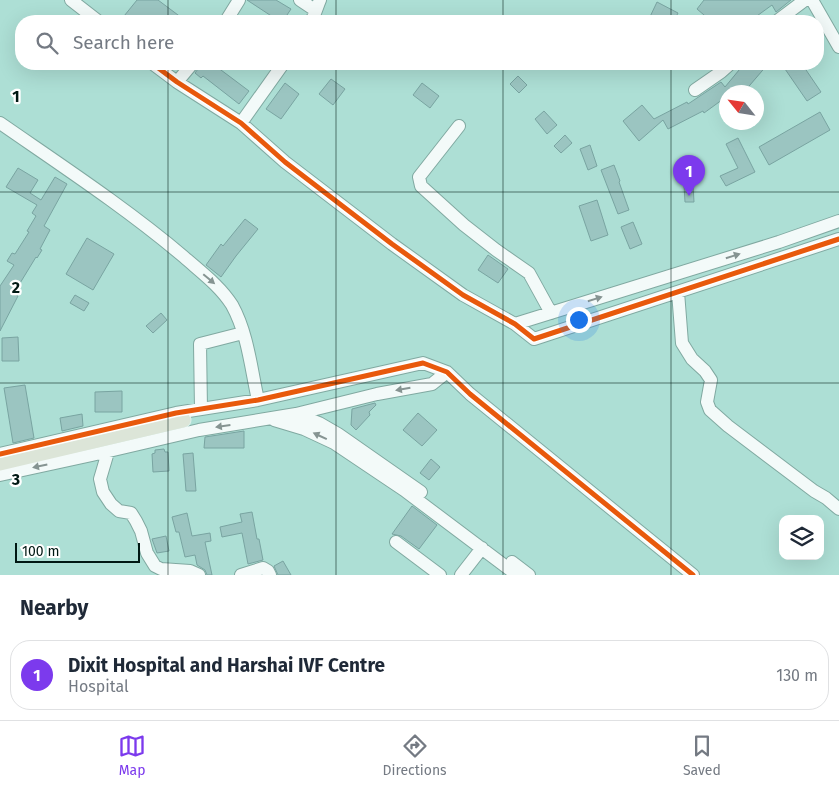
<!DOCTYPE html>
<html lang="en">
<head>
<meta charset="utf-8">
<style>
  :root { --surface:#fff; --page:#f2f2f3; --text:#1f2937; --muted:#747a83; --line:#e0e1e3; --accent:#7c3aed }
  body { margin:0; font-family:"Fira Sans",sans-serif; background:var(--page); color:var(--text) }
  .controls { position:absolute; right:15px; bottom:15px; display:grid; overflow:hidden; border-radius:10px; box-shadow:0 5px 20px #0002 }
  .controls button { width:45px; height:45px; display:grid; place-items:center; padding:0; border:0; border-bottom:1px solid var(--line); background:var(--surface); color:var(--text); font:25px sans-serif }
  .compass { position:absolute; left:719px; top:85px; width:45px; height:45px; border-radius:50%; background:var(--surface); box-shadow:0 5px 20px #0002; rotate:300deg }
  .scale { position:absolute; left:15px; bottom:12px; width:125px; box-sizing:border-box; padding-left:5px; border:2px solid #001813; border-top:0; font-size:14px; line-height:18px; white-space:nowrap; color:#001813; -webkit-text-stroke:4px #fff; paint-order:stroke }
  .you { position:absolute; left:578px; top:319px; width:18px; height:18px; margin:-12px; border:4px solid #fff; border-radius:50%; background:#1a73e8; box-shadow:0 0 0 8px #1a73e833 }
  .badge { display:grid; place-items:center; width:32px; height:32px; border-radius:50%; background:var(--accent); color:#fff; font-size:16px; font-weight:700 }
  .pin { position:absolute; translate:-50% -41px; filter:drop-shadow(0 1px 2px #0008) }
  .pin::after { content:''; position:absolute; top:26px; width:18px; height:15px; background:inherit; clip-path:polygon(0 0,100% 0,50% 100%) }
  .list { margin:0; padding:0; list-style:none }
  h2 { display:flex; justify-content:space-between; align-items:center; height:65px; margin:0; padding:0 20px; font-size:21px }
  h2 small { font-size:16px; font-weight:400; color:var(--muted) }
  .list li { display:grid; grid-template-columns:32px 1fr auto; gap:15px; align-items:center; box-sizing:border-box; height:70px; margin:0 10px 10px; padding:0 10px; border:1px solid var(--line); border-radius:20px }
  .list b { display:block; font-size:19px; white-space:nowrap }
  .list p { margin:0; font-size:16px; white-space:nowrap; color:var(--muted) }
  .list em { font-size:16px; font-style:normal; color:var(--muted) }
  .icon { flex:none; width:28px; height:28px; fill:none; stroke:currentColor; stroke-width:2; stroke-linecap:round; stroke-linejoin:round }
  .map { position:relative; flex:none; width:839px; height:575px; overflow:hidden }
  .search { position:absolute; background:var(--surface); box-shadow:0 5px 20px #0002; left:15px; right:15px; top:15px; height:55px; display:flex; align-items:center; gap:12px; box-sizing:border-box; padding:0 18px; border-radius:20px; color:var(--muted); font-size:19px }
  .sheet { height:145px; background:var(--surface) }
  nav { display:flex; justify-content:space-around; align-items:center; box-sizing:border-box; height:70px; border-top:1px solid var(--line); background:var(--surface); font-size:14px; color:var(--muted) }
  nav a { display:grid; justify-items:center; gap:2px }
  nav .on { color:var(--accent) }
  .map>svg:first-child { display:block }
  .building { fill:#9bc5c1; stroke:#79a4a1 }
  .lines { fill:none; stroke-linecap:round; stroke-linejoin:round }
  .minor-casing { stroke:#80a9a1; stroke-width:14 }
  .major-casing { stroke:#daf1ec; stroke-width:17 }
  .minor { stroke:#f3faf9; stroke-width:12 }
  .major { stroke:#dce5d8; stroke-width:15 }
  .cycleway-casing { stroke:#fff; stroke-width:8 }
  .cycleway { stroke:#e8590c; stroke-width:5 }
  .oneway { fill:#869492 }
  .grid { fill:none; stroke:#001813; stroke-width:1; stroke-opacity:0.55 }
  .grid-label { font-size:16px; text-anchor:middle; font-weight:bold; fill:#001813; stroke:#fff; stroke-width:4.5; stroke-linejoin:round; paint-order:stroke }
</style>
</head>
<body>
<div class="map">
<svg width="839" height="575" viewBox="0 0 839 575">
  <rect width="100%" height="100%" fill="#addfd5"/>
  <path class="building" d="M137 0H158L186 21H120Z
    M247 0H276L291 9 283 21H279Z
    M704 0H791L776 12 772 5 750 21H711L697 9Z
    M657 2 678 13 674 21H648Z
    M200 64H213L249 91 239 104 203 76 201 78 195 73 198 69Z
    M744 64H768L744 92H726V97L704 113 703 111 668 129 663 120 639 141 623 121 642 105 654 119 687 102 688 104 721 82 725 87Z
    M793 64H802L821 92 807 101 785 69Z
    M518 76 527 85 519 93 510 84Z
    M331 79 345 89 333 105 319 94Z
    M285 83 299 94 281 119 266 109Z
    M422 83 439 96 430 108 413 95Z
    M544 111 557 125 547 134 535 119Z
    M820 112 830 130 769 165 759 147Z
    M565 135 572 143 561 153 554 146Z
    M738 138 755 172 726 186 720 176 738 168 726 144Z
    M590 145 597 166 588 170 580 149Z
    M614 165 620 181 619 182 629 210 618 214 601 170Z
    M18 168 38 180 30 193 41 200 55 177 67 184 44 226 50 230 40 249 42 250 37 258 36 257 14 293 18 296 0 331V286L14 265 7 261 12 253 15 254 29 232 27 231 36 216 32 213 37 205 6 187Z
    M684 185H693L694 202H685Z
    M597 200 608 235 591 241 579 206Z
    M245 219 258 229 236 256 221 277 206 265 221 244 223 246Z
    M633 222 642 244 630 249 621 227Z
    M87 238 114 254 93 290 66 274Z
    M488 255 508 269 498 283 478 270Z
    M75 295 89 303 84 311 70 303Z
    M161 313 167 320 153 333 146 326Z
    M18 337 19 361H2V338Z
    M25 385 34 438 13 443 4 388Z
    M122 391V412H95V392Z
    M375 403 376 405 369 412 370 415 356 430 351 425 352 409Z
    M418 413 437 430 422 446 403 430Z
    M82 414 83 426 62 431 60 418Z
    M244 431V448H204L205 437Z
    M164 449 165 452H168L169 471 153 472 152 454 155 453V450Z
    M193 453 196 491H186L183 454Z
    M431 459 440 467 429 480 420 473Z
    M412 506 437 525 419 549 401 536 392 534Z
    M252 512 257 539H259L263 560 248 564 242 533 222 537 220 527 242 522 240 514Z
    M187 513 192 536 210 533 211 541 205 542 212 575H207L205 570 197 565 195 555 185 557 179 532H176L172 517Z
    M166 536 169 551 157 553 152 539Z
    M283 561 291 575H278L274 566Z"/>
  <g class="lines">
    <defs>
      <path id="minor" d="M71 0 98 21
        M300 0 315 10
        M812 0 839 47
        M226 21 239 0
        M311 21C315 15 317 7 320 0
        M777 21 805 0
        M153 64 177 82 241 123 285 162 392 244 463 295 515 324 534 339 839 239
        M177 82 192 64
        M695 90 721 72 730 64
        M0 123C62 166 126 208 184 257 201 272 220 286 232 305 248 334 251 369 258 400
        M241 123 283 64
        M459 126 419 177 421 186 464 225 496 250 529 273 551 313
        M678 292 682 343 692 359 705 371 711 380 707 402 710 410 728 426 814 491 826 498 839 509
        M515 324 779 242 839 221
        M201 409 200 344 243 333
        M296 414 319 423 338 434 421 492
        M274 420 304 429 334 443 404 490 517 575
        M108 452 100 479 103 492 111 504 119 511 131 513 136 521 141 531 147 553 155 566 161 569 190 571 199 575
        M0 454 176 413 258 400 423 363 447 372 470 394 693 575
        M0 475 92 455 199 430 296 414 377 394 432 384 447 372
        M396 542 440 575
        M512 562 529 575
        M241 575 263 568 268 571 270 575
        M461 575 482 548"/>
      <path id="major" d="M0 463 183 420"/>
    </defs>
    <use href="#minor" class="minor-casing"/>
    <use href="#major" class="major-casing"/>
    <use href="#minor" class="minor"/>
    <use href="#major" class="major"/>
    <defs>
      <path id="cycleway" d="M153 64 177 82 241 123 285 162 392 244 463 295 515 324 534 339 839 239
        M0 454 176 413 258 400 423 363 447 372 470 394 693 575"/>
    </defs>
    <use href="#cycleway" class="cycleway-casing"/>
    <use href="#cycleway" class="cycleway"/>
  </g>
  <defs><path id="oneway-solid" d="M-6-.8H1V-3.2L6.5 0L1 3.2V.8H-6Z" transform="scale(1.25)"/></defs>
  <g class="oneway">
    <use href="#oneway-solid" transform="translate(733 256) rotate(-17)"/>
    <use href="#oneway-solid" transform="translate(209 279) rotate(40)"/>
    <use href="#oneway-solid" transform="translate(595 299) rotate(-17)"/>
    <use href="#oneway-solid" transform="translate(403 389) rotate(170)"/>
    <use href="#oneway-solid" transform="translate(223 426) rotate(172)"/>
    <use href="#oneway-solid" transform="translate(320 436) rotate(-155)"/>
    <use href="#oneway-solid" transform="translate(40 466) rotate(168)"/>
  </g>
  <path class="grid" d="M168 0V21M336 0V21M503 0V21M671 0V21M168 64V575M336 64V575M503 64V575M671 64V575M0 192H839M0 383H839"/>
  <g class="grid-label">
    <text x="16" y="102">1</text>
    <text x="16" y="293">2</text>
    <text x="16" y="485">3</text>
  </g>
</svg>
<div class="controls">
<button><svg class="icon" aria-label="layers" viewBox="0 0 24 24"><path d="M12 4l9 5-9 5-9-5zM3 14l9 5 9-5"/></svg></button>
</div>
<svg class="compass" viewBox="-18 -18 36 36"><path d="M0-13l5 13h-10z" fill="#e53935"/><path d="M0 13l5-13h-10z" fill="#747a83"/></svg>
<div class="scale">100 m</div>
<div class="you"></div>
<div class="pin badge" style="left:689px;top:196px">1</div>
<div class="search"><svg class="icon" aria-label="search" viewBox="0 0 24 24"><circle cx="10" cy="10" r="6"/><path d="M15 15l6 6"/></svg>Search here</div>
</div>
<section class="sheet">
<h2>Nearby<small></small></h2>
<ul class="list">
<li><span class="badge">1</span><div><b>Dixit Hospital and Harshai IVF Centre</b><p>Hospital</p></div><em>130 m</em></li>
</ul>
</section>
<nav>
<a class="on"><svg class="icon" aria-label="map" viewBox="0 0 24 24"><path d="M3 6l6-2 6 2 6-2v14l-6 2-6-2-6 2zM9 4v14M15 6v14"/></svg>Map</a>
<a><svg class="icon" aria-label="directions" viewBox="0 0 24 24"><path d="M12 3l9 9-9 9-9-9zM9 14v-3h6M13 9l2 2-2 2"/></svg>Directions</a>
<a><svg class="icon" aria-label="saved" viewBox="0 0 24 24"><path d="M7 4h10v16l-5-4-5 4z"/></svg>Saved</a>
</nav>
</body>
</html>
